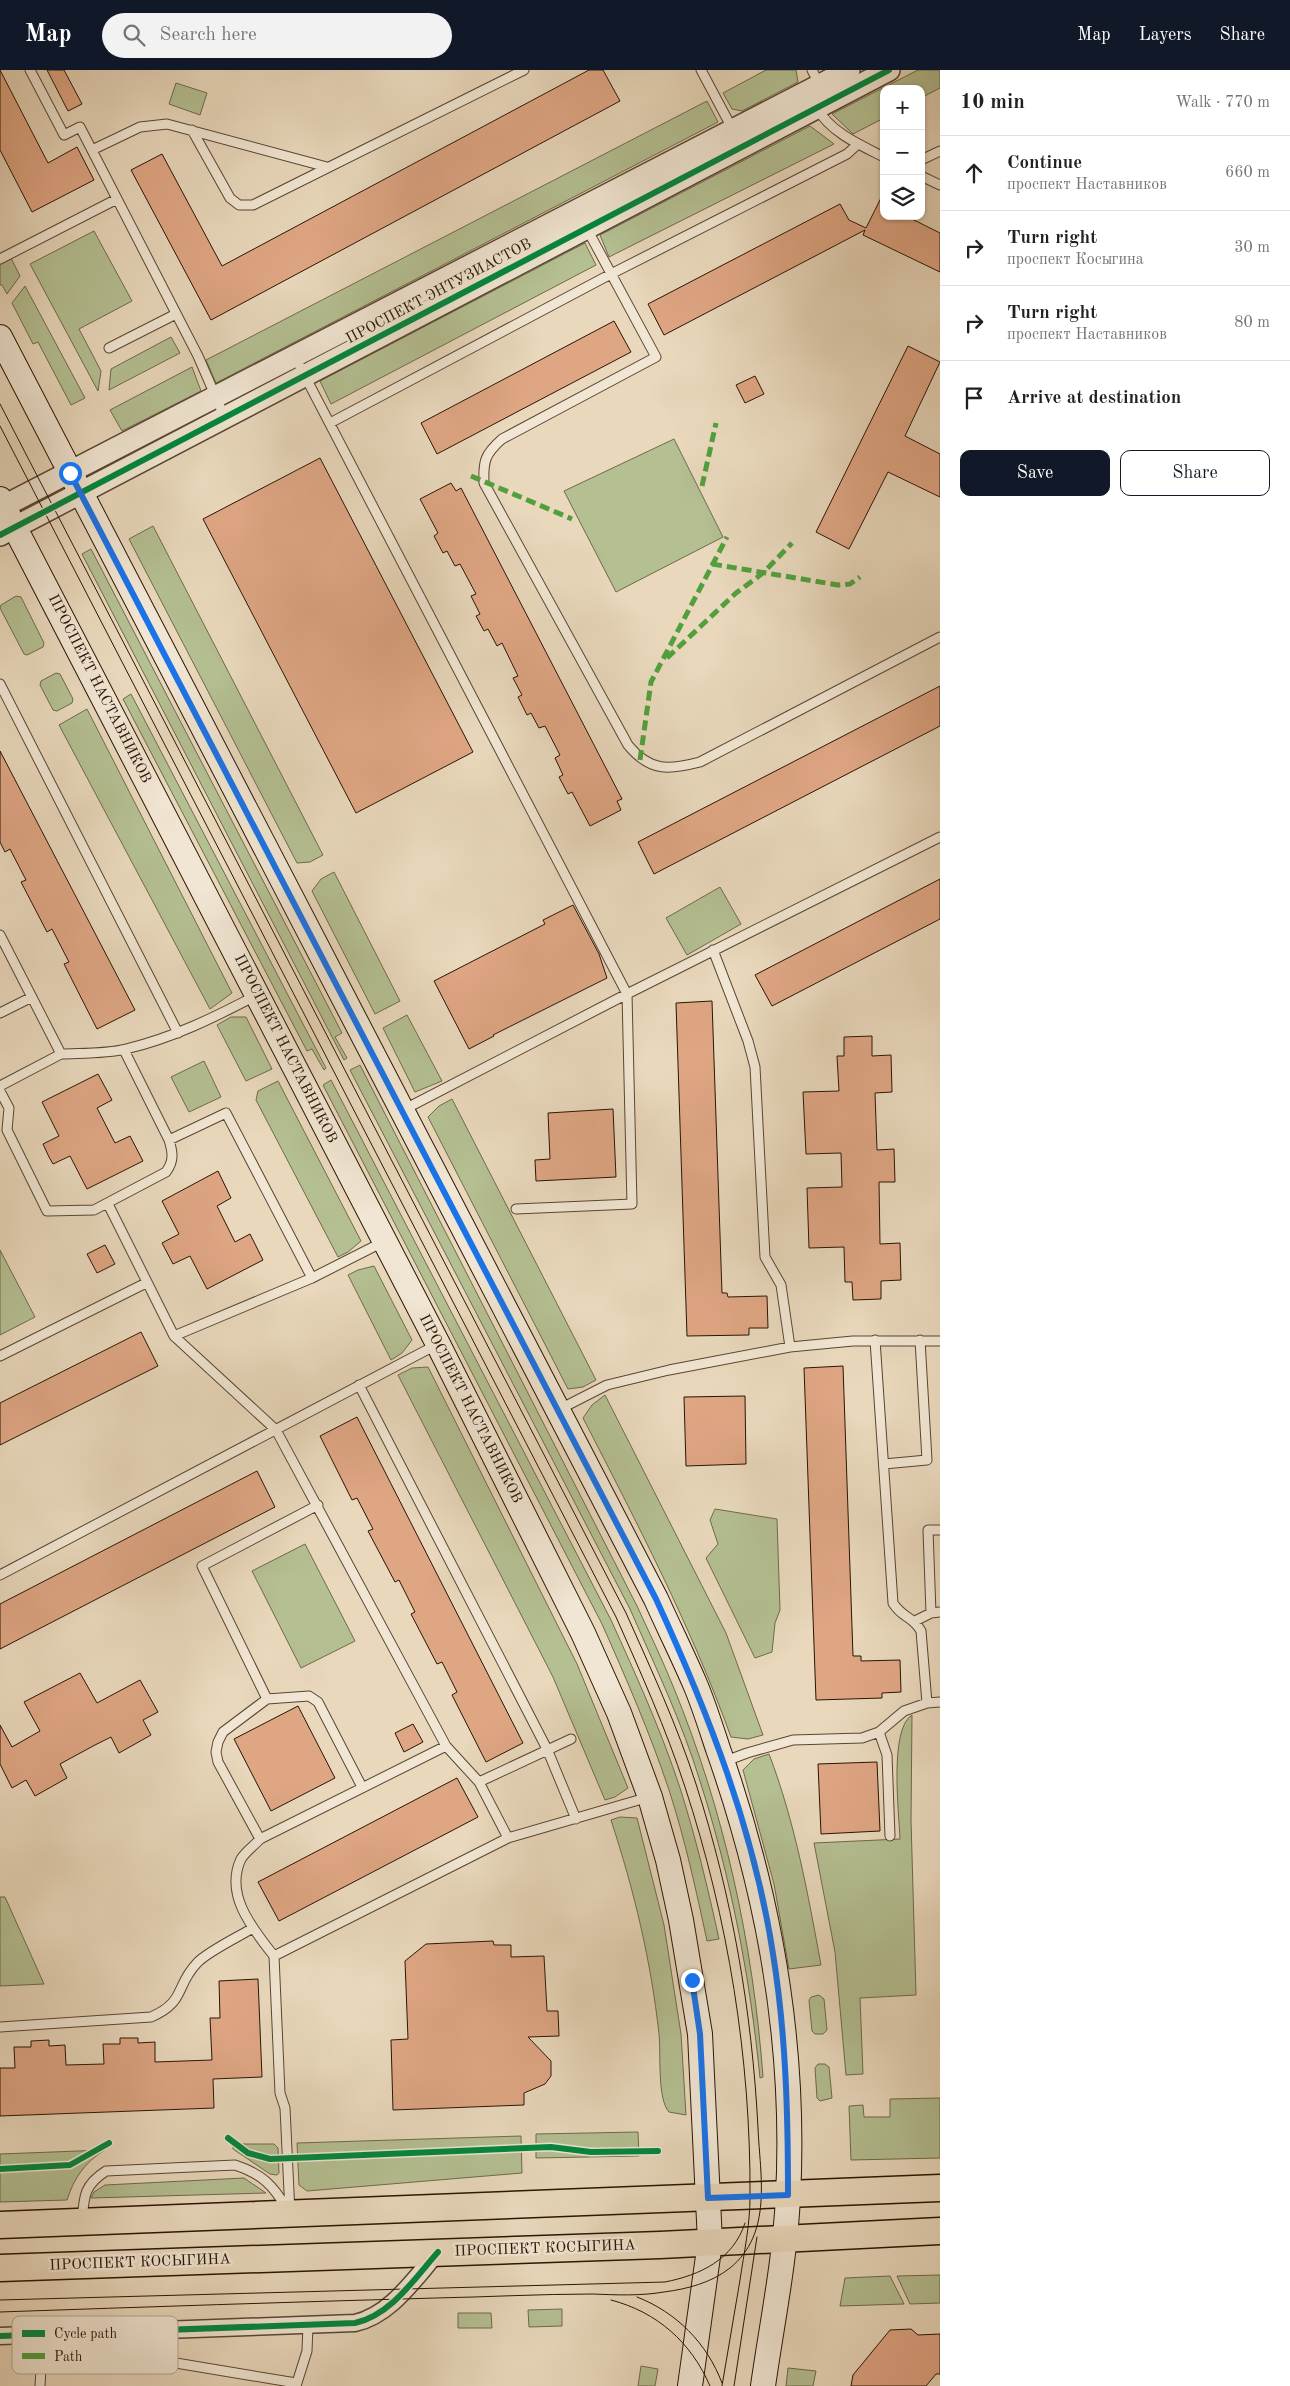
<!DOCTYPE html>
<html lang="en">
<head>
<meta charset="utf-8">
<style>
  :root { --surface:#fff; --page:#f2f2f2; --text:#202124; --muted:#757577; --line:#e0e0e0; --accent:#111827 }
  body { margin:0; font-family:"Old Standard TT",serif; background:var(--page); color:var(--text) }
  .controls { position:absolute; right:15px; top:15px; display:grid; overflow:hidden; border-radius:10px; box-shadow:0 1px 4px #0004 }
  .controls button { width:45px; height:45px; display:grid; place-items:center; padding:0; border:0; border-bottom:1px solid var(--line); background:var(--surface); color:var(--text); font:25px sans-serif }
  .stop { position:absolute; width:15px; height:15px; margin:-11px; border:4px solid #1a73e8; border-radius:50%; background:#fff }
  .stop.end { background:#1a73e8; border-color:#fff; box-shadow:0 1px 5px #0008 }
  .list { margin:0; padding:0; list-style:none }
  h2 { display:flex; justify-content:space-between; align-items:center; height:65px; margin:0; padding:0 20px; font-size:21px }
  h2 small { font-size:16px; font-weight:400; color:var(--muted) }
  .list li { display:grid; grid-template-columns:32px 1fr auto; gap:15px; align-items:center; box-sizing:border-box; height:75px; padding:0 20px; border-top:1px solid var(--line) }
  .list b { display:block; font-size:19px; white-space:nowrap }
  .list p { margin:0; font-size:16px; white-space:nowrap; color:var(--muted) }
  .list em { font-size:16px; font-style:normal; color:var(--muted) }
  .actions { display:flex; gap:10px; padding:15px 20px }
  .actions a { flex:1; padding:11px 0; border:1px solid var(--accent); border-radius:10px; text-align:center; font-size:18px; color:var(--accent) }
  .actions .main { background:var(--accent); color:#fff }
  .icon { flex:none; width:28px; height:28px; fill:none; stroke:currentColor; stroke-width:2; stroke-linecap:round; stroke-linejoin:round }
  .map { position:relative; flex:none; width:940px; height:2316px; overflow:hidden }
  header { display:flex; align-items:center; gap:30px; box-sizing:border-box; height:70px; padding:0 25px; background:var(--accent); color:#fff }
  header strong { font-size:24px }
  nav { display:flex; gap:28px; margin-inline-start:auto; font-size:18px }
  .search { width:350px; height:45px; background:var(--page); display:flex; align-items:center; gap:12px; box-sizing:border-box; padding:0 18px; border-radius:28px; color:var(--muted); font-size:19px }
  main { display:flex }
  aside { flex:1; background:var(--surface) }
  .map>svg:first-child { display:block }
  .green { fill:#b4bf92; stroke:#6e6a4b }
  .building { fill:#dfa684; stroke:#291404 }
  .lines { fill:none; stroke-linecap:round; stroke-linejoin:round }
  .service-casing { stroke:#594532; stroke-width:11 }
  .minor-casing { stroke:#594532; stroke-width:19 }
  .tertiary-casing { stroke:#594532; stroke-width:24 }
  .secondary-casing { stroke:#291404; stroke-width:26 }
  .primary-casing { stroke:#291404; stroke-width:29 }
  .service { stroke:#f1e6d3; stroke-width:9 }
  .minor { stroke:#f1e6d3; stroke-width:16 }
  .tertiary { stroke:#f1e6d3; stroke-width:21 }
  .secondary { stroke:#f1e6d3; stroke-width:24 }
  .primary { stroke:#e9d8bc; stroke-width:26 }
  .tram { stroke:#291404; stroke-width:1 }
  .quiet { stroke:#51a03d; stroke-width:5; stroke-dasharray:10 5; stroke-linecap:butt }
  .cycleway-casing { stroke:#f1e6d3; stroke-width:9 }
  .cycleway { stroke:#00873e; stroke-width:6 }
  .route { stroke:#1a73e8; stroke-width:6 }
  .labels { text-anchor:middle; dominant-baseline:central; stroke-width:5; stroke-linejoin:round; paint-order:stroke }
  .street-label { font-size:15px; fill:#291404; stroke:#f1e6d3 }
  .key { fill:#f1e6d3; stroke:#b5a795; stroke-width:1 }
  .key-label { font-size:14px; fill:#291404 }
</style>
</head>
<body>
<header>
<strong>Map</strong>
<div class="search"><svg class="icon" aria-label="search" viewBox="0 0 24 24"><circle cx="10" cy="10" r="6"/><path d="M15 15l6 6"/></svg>Search here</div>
<nav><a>Map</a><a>Layers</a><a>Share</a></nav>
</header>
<main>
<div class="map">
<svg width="940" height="2316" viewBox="0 0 940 2316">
  <rect width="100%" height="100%" fill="#e9d8bc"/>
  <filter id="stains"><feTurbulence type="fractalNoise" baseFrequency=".004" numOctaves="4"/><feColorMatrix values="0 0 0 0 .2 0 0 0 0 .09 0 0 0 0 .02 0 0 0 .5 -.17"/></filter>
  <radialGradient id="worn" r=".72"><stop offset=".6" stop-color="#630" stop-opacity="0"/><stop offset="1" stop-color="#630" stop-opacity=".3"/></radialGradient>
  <path class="green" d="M766 0H796L798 12 742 41 732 39 723 23Z
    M918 0H940V18L921 28V19H884V48L853 64 832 44Z
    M176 13 207 23 200 45 169 34Z
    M707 31 718 52 216 313 206 290Z
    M810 56 834 74 609 187 600 165Z
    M94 161 132 231 79 259 101 301 98 321 30 194Z
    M585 173 596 195 331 334 320 311Z
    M11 188 20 206 7 224 2 215H0V194Z
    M25 216 85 328 71 335 38 272 33 274 12 233Z
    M171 267 180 283 109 320 111 299Z
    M192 297 201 321 122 361 110 340Z
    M674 369 723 467 616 522 564 421Z
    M153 456 323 785 310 792 297 793 129 469Z
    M91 479 342 963 335 967 347 988 344 990 82 484Z
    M16 526 21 527 44 573 43 577 27 585 24 584 0 538 1 535Z
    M56 603 60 604 73 629 72 633 57 641 53 640 40 615 41 611Z
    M131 624 326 998 324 1000 312 979 307 981 123 629Z
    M87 639 232 923 210 939 59 655Z
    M334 802 400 931 375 944 312 821 321 809Z
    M720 817 741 854 687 885 666 848Z
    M407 945 442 1011 415 1022 383 958Z
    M231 947H246L272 999 246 1011 217 955Z
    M204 991 221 1027 189 1042 171 1007Z
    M360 995 637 1536C649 1562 662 1589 673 1616 724 1740 753 1873 763 2007L760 2008C750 1907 731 1808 700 1711 682 1652 655 1596 630 1539L350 1000Z
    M331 1010 611 1550C636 1605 661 1660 680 1718 696 1768 708 1819 719 1869L707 1871C696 1820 685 1769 669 1720 650 1663 626 1608 602 1554L323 1015Z
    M278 1011 361 1171 348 1182 338 1187 256 1030 258 1021Z
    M452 1029 596 1310 583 1317 568 1319 428 1047 439 1036Z
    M0 1180 35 1247 0 1265Z
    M374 1196 412 1270 402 1283 391 1290 348 1205 358 1200Z
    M428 1297 577 1594 628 1718 615 1727 605 1730 553 1607 398 1305 412 1298Z
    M605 1325 726 1563 763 1665 748 1669 731 1667C691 1556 637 1453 583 1348L592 1335Z
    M715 1439 777 1449 780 1540 775 1553 772 1582 755 1588 706 1488 718 1474 710 1450Z
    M305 1474 355 1571 301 1598 252 1501Z
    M912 1645 911 1750 916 1925 860 1928 863 2004 846 2005 835 1882 814 1773 900 1769C899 1743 889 1659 912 1645Z
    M769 1684C795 1752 808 1824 821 1895L789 1899 774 1814 743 1700 754 1689Z
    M620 1747 637 1748 664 1855 681 1964 686 2045 669 2042C657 2029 661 1983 659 1964 651 1891 634 1820 611 1750Z
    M0 1827H5L44 1914 0 1916Z
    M819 1925 824 1929 827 1960 823 1964H815L812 1961 809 1930 811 1927Z
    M818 1994H825L829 1997 832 2028 820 2031 817 2028 815 1998Z
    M940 2028V2088L851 2090 849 2036 863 2035 864 2047H890V2029Z
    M638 2062 639 2086 536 2088V2064Z
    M521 2066 522 2103 307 2121 299 2115 297 2073Z
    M233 2074H274L278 2078 279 2103 277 2105 270 2104 233 2079Z
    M105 2080C85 2092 74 2108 67 2130L0 2132V2084Z
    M244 2108 266 2123 91 2128 94 2122 105 2115Z
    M940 2205V2233L910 2234 897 2206Z
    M890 2206 904 2234 840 2236 845 2208Z
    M562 2239V2256L529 2257 528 2240Z
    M458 2243H491L492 2258H458Z
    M641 2296 658 2299 655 2316H638Z
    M788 2298 816 2301 813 2316H786Z"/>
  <path class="building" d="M0 0 48 93 77 77 94 110 32 142 0 80Z
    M47 0H64L82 34 68 41Z
    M589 0H603L620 31 211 250 131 100 162 84 222 196Z
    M884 122V146H906L940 163V202L863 165 865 160 664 265 648 234 840 134 849 150 866 158Z
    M614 251 631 282 437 384 421 353Z
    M908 276 940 292 905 366 940 384V427L888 402 849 479 816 462Z
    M755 306 764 324 745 333 736 315Z
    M320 388 473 682 356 743 203 449Z
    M451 413 456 421 461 418 622 729 617 731 621 740 590 756 572 722 568 724 559 707 563 705 555 688 560 685 545 656 539 658 531 643 527 645 518 627 522 625 513 608 518 606 502 573 497 576 488 559 484 561 476 546 480 544 471 526 476 524 460 494 455 496 447 481 443 483 434 466 438 463 420 429Z
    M940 616V656L654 804 638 772Z
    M0 681 135 940 97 959 64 894 69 892 52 859 47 862 21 812 26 810 10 779 5 782 0 772Z
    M940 809V849L772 936 755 905Z
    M573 835 599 884 607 908 493 965 494 966 469 979 434 911 545 854 543 850Z
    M712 931 722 1223H727L728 1227 767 1226 768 1258H749V1265L687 1266 676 933Z
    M872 966V986L891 985 892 1022 875 1023 877 1080 894 1079 895 1112H879L880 1174 900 1173 901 1210 881 1211V1229L853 1230 852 1212H845L844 1177 809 1178 807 1118 842 1117 841 1083 806 1084 803 1022 839 1021 837 986H844V967Z
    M98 1004 112 1030 97 1038 115 1073 130 1066 143 1091 87 1119 70 1086 53 1094 49 1087 43 1074 59 1066 42 1032Z
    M613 1039 616 1107 536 1111 535 1090 550 1089 548 1043Z
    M218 1101 231 1128 217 1136 235 1172 250 1164 263 1190 207 1219 190 1186 173 1194 162 1173 179 1164 162 1131Z
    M105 1175 115 1194 97 1203 87 1184Z
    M141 1262 158 1296 0 1375V1333Z
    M843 1296 853 1586H861V1591L900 1590 901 1622 882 1623V1628L816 1630 804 1298Z
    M745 1326 746 1394 686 1396 684 1327Z
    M357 1347 523 1673 486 1692 452 1625 457 1622 442 1592 437 1594 411 1544 415 1542 399 1510 395 1512 368 1461 373 1459 357 1428 352 1430 320 1366Z
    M257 1401 275 1437 0 1579V1534Z
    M80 1603 97 1633 140 1610 158 1642 143 1650 151 1665 119 1683 111 1667 95 1675 60 1694 67 1708 35 1726 26 1710 12 1718 0 1694V1655L12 1677 40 1661 24 1632Z
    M298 1636 335 1708 271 1741 234 1669Z
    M413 1654 423 1672 404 1682 395 1663Z
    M877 1692 880 1761 821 1764 818 1694Z
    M457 1708 478 1747 279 1851 258 1812Z
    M493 1871 494 1875H511V1887L544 1886 547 1941H558L559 1966 528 1967 551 1991V2006L545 2014 524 2023V2035L393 2040 391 1970 408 1969 405 1891 426 1874Z
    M258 1909 262 2007 213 2009 214 2038 0 2046V1998H15L14 1977H31V1971L49 1970V1976L65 1975 66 1995 104 1994 103 1974H120V1968H138V1973L155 1972V1992L212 1990 210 1948H220L219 1911Z
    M911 2259 918 2265 940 2264V2304H936L926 2316H851L853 2305 890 2260Z"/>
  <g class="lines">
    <defs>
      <path id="service" d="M30 0 64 65 80 57 198 286 225 348
        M701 0 733 60
        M812 0 820 16
        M817 38C830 62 860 75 884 87
        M192 60 230 128 239 135H253L524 0
        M92 80 140 57 167 54 327 97
        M921 90 940 81
        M921 106 940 115
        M587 159 656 287 502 369C485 384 483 391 484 413L628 675C650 702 669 700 700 692L940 567
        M0 189 117 129
        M109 278 176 244
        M295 287 627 924 403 1040
        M330 353 611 204 847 84 858 74
        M0 614 178 963
        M0 865 61 984C82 983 106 984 126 979 173 968 215 947 257 925
        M713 880 748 971 755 997 765 1187 781 1215 790 1277
        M0 943 32 927
        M0 1016 61 984
        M0 1021 9 1038 7 1060 47 1141 94 1140 166 1102C174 1091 173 1083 169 1070L124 980
        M169 1070 226 1043 312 1208
        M108 1134 174 1266 312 1208 383 1172
        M516 1139 632 1134 627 924 940 767
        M174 1266 276 1360 446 1676 479 1712 508 1768
        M875 1270 893 1533C903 1549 912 1545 921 1561L927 1633
        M0 1286 146 1213
        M359 1315 547 1679 576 1749
        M558 1340 607 1315 669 1300 790 1277 853 1271H940
        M884 1394 927 1390 920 1270
        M0 1505 438 1274
        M931 1543 928 1460H940
        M915 1551 931 1543 940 1542
        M267 1629 202 1496 318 1435
        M879 1662 887 1685 890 1766
        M446 1676 260 1769C255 1775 245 1782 241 1789 224 1825 253 1859 274 1886L508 1768 649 1727
        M723 1692 747 1683 793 1670 862 1668 879 1662 904 1641 927 1633 940 1632
        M479 1712 571 1669
        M260 1769 218 1692 216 1682 218 1672 223 1662 267 1629 309 1626 318 1632 362 1717
        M274 1886 280 2023 285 2038 290 2143
        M0 1957 151 1947C186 1932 175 1916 197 1893 207 1882 238 1867 253 1858
        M82 2151C84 2126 84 2115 106 2101L235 2095C262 2104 273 2115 287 2139
        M146 2288 296 2313
        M40 2316 43 2264
        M296 2316 307 2281 308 2255"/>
      <path id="minor" d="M0 2266 355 2253C391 2245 414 2209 438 2182"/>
      <path id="tertiary" d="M0 438 849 0
        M0 465 889 0"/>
      <path id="secondary" d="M0 267 656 1529C669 1558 683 1586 695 1614 704 1635 711 1658 718 1679 769 1823 796 1974 788 2127 785 2190 772 2253 763 2316
        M0 429 438 1274 583 1563 619 1643 650 1727 668 1790 681 1850 700 1964 710 2172 690 2316"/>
      <path id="primary" d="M0 2155 940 2118
        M0 2198 660 2175 940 2161"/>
    </defs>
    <use href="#service" class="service-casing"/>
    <use href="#minor" class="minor-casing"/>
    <use href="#tertiary" class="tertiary-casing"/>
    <use href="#secondary" class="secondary-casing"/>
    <use href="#primary" class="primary-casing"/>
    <use href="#service" class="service"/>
    <use href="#minor" class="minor"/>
    <use href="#tertiary" class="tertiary"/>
    <use href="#secondary" class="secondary"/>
    <use href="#primary" class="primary"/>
    <path class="tram" d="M0 334 626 1543C651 1599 677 1655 696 1714 732 1826 752 1941 758 2058 760 2106 773 2163 730 2198 711 2213 687 2219 664 2222 640 2226 617 2225 593 2224 540 2224 488 2227 436 2228 290 2232 145 2237 0 2242
      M0 356 616 1547C641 1603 666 1659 685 1717 728 1848 751 1989 750 2127 750 2155 744 2183 740 2210 734 2245 728 2281 722 2316
      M637 2227C676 2242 707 2273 722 2313
      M0 2230 665 2212C700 2205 733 2190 745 2153
      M611 2230C657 2242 691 2272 710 2316
      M734 2316 757 2167"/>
    <path class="quiet" d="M471 406 572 449
      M702 416 716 353
      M712 494 838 515 850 514 860 507
      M667 588 736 523 763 503 792 473
      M640 690 651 612 727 467"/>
    <defs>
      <path id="cycleway" d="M0 465 889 0
        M228 2068 248 2083 270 2089 551 2077 591 2082 658 2081
        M0 2099 70 2095 109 2073
        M0 2266 355 2253C391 2245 414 2209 438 2182"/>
    </defs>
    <use href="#cycleway" class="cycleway-casing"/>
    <use href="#cycleway" class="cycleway"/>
  </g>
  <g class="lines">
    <path class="route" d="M70 403 656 1529C708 1642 754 1760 773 1884 786 1964 788 2044 788 2125L708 2128 700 1964 692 1910"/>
  </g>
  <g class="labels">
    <g class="street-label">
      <text transform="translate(439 222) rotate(-28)">ПРОСПЕКТ ЭНТУЗИАСТОВ</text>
      <text transform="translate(99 619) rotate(63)">ПРОСПЕКТ НАСТАВНИКОВ</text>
      <text transform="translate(285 979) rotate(63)">ПРОСПЕКТ НАСТАВНИКОВ</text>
      <text transform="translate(470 1339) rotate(63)">ПРОСПЕКТ НАСТАВНИКОВ</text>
      <text transform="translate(545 2179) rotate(-2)">ПРОСПЕКТ КОСЫГИНА</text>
      <text transform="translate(140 2193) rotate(-2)">ПРОСПЕКТ КОСЫГИНА</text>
    </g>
  </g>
  <rect x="12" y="2246" width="166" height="58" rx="8" class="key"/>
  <rect x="22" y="2260" width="23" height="7" fill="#00873e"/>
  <rect x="22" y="2283" width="23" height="6" fill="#51a03d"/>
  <g class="key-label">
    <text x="54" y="2268">Cycle path</text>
    <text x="54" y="2291">Path</text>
  </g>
  <rect width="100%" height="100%" filter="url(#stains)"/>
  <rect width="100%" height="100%" fill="url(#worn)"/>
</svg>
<div class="controls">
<button>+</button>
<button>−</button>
<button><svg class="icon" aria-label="layers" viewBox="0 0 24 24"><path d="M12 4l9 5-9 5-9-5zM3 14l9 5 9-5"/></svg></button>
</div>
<div class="stop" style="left:70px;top:403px"></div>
<div class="stop end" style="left:692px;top:1910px"></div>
</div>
<aside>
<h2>10 min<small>Walk · 770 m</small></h2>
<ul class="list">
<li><svg class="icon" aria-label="ahead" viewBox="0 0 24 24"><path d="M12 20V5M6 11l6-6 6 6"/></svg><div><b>Continue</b><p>проспект Наставников</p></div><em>660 m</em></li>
<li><svg class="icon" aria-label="right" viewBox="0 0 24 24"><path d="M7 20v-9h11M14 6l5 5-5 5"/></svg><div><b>Turn right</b><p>проспект Косыгина</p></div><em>30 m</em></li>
<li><svg class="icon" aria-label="right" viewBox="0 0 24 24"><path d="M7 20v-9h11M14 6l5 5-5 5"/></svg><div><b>Turn right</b><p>проспект Наставников</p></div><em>80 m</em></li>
<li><svg class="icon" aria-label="arrive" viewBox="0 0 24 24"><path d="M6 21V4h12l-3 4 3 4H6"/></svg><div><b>Arrive at destination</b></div></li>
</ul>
<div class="actions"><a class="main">Save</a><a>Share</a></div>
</aside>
</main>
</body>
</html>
